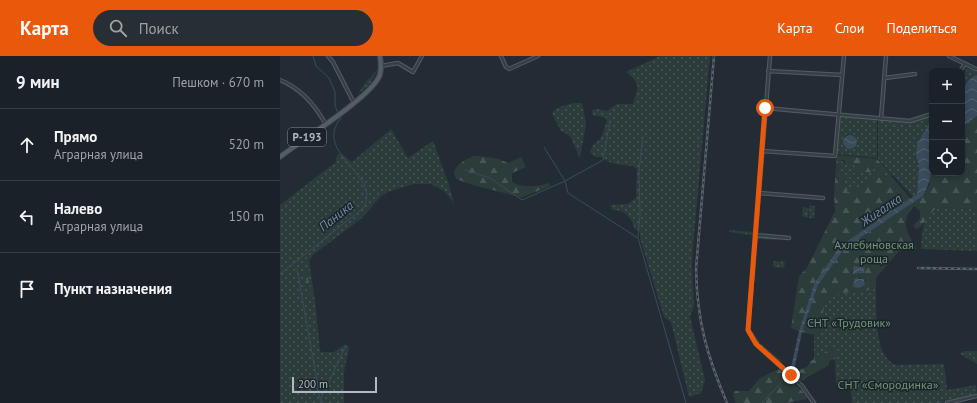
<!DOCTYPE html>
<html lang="ru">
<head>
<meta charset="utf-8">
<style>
  :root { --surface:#1a2128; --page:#272e34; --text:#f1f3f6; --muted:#9fa3a8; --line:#383e45; --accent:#ea580c }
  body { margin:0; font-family:"PT Sans",sans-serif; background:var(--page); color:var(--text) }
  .controls { position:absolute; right:12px; top:12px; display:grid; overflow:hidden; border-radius:8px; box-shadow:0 2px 6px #0003 }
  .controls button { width:36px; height:36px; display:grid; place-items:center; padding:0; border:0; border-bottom:1px solid var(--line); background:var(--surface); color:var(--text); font:20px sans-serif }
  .scale { position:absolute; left:12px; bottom:10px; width:85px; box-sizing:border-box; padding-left:4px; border:2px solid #b1b9c2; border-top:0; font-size:11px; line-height:14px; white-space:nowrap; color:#b1b9c2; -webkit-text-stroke:3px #1b232a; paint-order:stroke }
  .stop { position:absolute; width:12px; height:12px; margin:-9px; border:3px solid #ea580c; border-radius:50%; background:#fff }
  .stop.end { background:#ea580c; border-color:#fff; box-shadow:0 1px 4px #0008 }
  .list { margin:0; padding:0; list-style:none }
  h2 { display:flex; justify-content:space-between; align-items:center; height:52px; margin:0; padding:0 16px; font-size:17px }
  h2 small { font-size:13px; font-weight:400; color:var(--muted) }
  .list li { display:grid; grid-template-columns:26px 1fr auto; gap:12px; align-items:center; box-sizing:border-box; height:72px; padding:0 16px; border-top:1px solid var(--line) }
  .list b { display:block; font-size:15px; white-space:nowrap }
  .list p { margin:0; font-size:13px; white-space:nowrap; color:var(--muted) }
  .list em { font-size:13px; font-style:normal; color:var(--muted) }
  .icon { flex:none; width:22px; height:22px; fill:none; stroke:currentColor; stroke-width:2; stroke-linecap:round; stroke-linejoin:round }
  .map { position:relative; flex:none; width:697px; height:347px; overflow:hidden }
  header { display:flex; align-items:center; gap:24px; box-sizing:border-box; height:56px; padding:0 20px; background:var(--accent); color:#fff }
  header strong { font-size:19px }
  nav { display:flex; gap:22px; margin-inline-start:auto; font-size:14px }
  .search { width:280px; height:36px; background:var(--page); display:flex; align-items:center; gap:10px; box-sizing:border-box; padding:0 14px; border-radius:22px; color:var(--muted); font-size:15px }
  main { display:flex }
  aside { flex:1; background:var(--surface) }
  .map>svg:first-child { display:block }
  .grass { fill:url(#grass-dots); fill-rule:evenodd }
  .forest { fill:url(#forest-firs); fill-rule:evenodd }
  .water { fill:url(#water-waves) }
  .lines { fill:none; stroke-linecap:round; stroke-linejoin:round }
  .stream { stroke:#3a4b5c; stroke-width:1 }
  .minor-casing { stroke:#545c63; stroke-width:4.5 }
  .primary-casing { stroke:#3f474f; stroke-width:6 }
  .minor { stroke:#363e46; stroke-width:2.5 }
  .primary { stroke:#545d66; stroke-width:4 }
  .rail-casing { stroke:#5c656f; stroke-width:2.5 }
  .rail { stroke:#1b232a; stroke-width:1; stroke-dasharray:3; stroke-linecap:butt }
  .route { stroke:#ea580c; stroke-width:5 }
  .labels { text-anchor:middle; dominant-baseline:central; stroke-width:3; stroke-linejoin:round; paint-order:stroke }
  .shield { fill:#1b232a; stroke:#848c94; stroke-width:1 }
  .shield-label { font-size:11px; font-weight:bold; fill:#b1b9c2 }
  .park-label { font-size:12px; fill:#729678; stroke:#1b232a }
  .water-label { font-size:13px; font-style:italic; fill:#758ca2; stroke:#1b232a }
</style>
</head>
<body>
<header>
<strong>Карта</strong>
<div class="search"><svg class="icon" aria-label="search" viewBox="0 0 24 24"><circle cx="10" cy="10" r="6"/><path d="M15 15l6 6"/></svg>Поиск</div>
<nav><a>Карта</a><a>Слои</a><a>Поделиться</a></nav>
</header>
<main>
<aside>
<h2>9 мин<small>Пешком · 670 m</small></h2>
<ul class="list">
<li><svg class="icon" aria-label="ahead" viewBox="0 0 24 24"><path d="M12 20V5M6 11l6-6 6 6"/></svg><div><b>Прямо</b><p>Аграрная улица</p></div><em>520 m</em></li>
<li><svg class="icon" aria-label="left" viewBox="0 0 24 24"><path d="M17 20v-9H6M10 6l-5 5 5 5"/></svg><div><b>Налево</b><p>Аграрная улица</p></div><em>150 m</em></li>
<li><svg class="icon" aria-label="arrive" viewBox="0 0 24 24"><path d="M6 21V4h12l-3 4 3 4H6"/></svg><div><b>Пункт назначения</b></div></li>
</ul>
</aside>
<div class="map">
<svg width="697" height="347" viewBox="0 0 697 347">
  <defs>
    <pattern id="grass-dots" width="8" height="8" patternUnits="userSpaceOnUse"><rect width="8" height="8" fill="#2b3c3b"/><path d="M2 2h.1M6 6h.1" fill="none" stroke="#475656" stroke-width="1.8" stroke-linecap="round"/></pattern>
    <pattern id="forest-firs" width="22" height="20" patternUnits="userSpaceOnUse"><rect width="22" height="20" fill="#2b3c3b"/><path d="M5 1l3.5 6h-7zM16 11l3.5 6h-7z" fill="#475656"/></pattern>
    <pattern id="water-waves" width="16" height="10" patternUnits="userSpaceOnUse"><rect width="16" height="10" fill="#3a4b5c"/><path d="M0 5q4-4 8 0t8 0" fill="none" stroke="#546372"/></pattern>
  </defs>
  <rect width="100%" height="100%" fill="#232c35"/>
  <path class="grass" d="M380 0H430L413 190 412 209 414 251 410 260 425 325 421 337 409 341 391 266 384 261 360 182V176L354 172C352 161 344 154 333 154L330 149 348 148 356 142 357 113 353 110C343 109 329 109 322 101H315L310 96 313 89 321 82 327 64 326 62 313 59 312 54 317 53 327 55 337 48H353L358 32 354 23 346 16Z
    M687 12 695 15 697 12V19L692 21 682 34 681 15 685 16Z
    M98 13 90 28 78 38 85 27Z
    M293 47H302L306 68 300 102 290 80 280 74 272 57 277 52Z
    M652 58V62L637 88 636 100 639 109 637 138 633 141 598 103V63L634 66Z
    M561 59 597 63V102L557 98ZM567 78 575 80 576 87 574 93 563 91 564 82Z
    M111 73 128 102 153 85 168 126 174 147 164 135 151 128H133L108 136 101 140 82 162 33 199 29 205 35 245 40 294 41 296H54L64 289H66L69 291 64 316V347H0V149L56 106V101L59 98H62L72 106Z
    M561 104 566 109H568L569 106 577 111V116L569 124C575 122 577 118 581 116 588 113 590 113 597 108L599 113 595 116 608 115 613 120 595 121 585 129 567 136 562 127 565 122 559 124 558 122 559 107Z
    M530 146 531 150H535L534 162H529Z
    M523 151 529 152 528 162 522 160Z
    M657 151 697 153V195L641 193C642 174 642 164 657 151Z
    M449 174 472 176 474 175V178L471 179 449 176Z
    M477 181 497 182V184L478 183 475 225H473Z
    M494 205 505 206 504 212 493 211Z
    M596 233C596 253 594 302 616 309L664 308 667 334 696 329 697 339 659 347H572L570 328 556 329 555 303 559 297 553 291 534 303V279L538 277 547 239Z
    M473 276 480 287 502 305 500 307 476 287 471 277Z
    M684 295H697V308L680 298Z"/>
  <path class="forest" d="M697 60V153L657 151C649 158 645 168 637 173L633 170 640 163V155L634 150C619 166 627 176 637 193L619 195 596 222V233L547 239 538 278 534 279 522 276 538 229 565 192 643 140 649 130 652 100V117H682V71ZM573 210H582L579 218 572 217ZM579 222 586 224 584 230 573 231V224Z
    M557 99 597 103 608 115 597 119 595 116V114L599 113 597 108 592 116H581L570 125 569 124 577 116V111L569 106 568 109H566L564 104H561C557 109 557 118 559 124L562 120 567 118 562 127 568 130 567 136C577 132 589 129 594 121L611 120 631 143 560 190 534 228 519 275 511 272 519 220 527 212 555 155 554 138Z
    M194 100C205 100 219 102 228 107L241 101 246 111 232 117V126C242 132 258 131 269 127L271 130 240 142C219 134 197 132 176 123L174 118C175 108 185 104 194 100Z
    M26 211 32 244 31 245 24 213Z
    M553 291 557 293 559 297 555 303 549 305V309L526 322 525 324 521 325 517 322 519 314 527 311 531 305Z
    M499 313 527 340V343L506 347H456L453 338 455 335H469L480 322Z"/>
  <path class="water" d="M697 19V60L682 71C682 53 677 27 697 19Z
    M652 62C652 87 656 119 643 140L565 192 538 229 522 276 514 314 511 312 519 275 534 228 560 190 637 138 639 109 636 100 637 88Z
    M563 86a7 7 0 1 1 14 0a7 7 0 1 1-14 0Z
    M573 210 585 211 584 217 573 218Z
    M574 223H584L585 229 579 232 573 231Z"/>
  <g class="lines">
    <path class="stream" d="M33 0 36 10 49 22 55 36V50L58 57
      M264 91 285 125 288 137 358 182 406 347
      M185 114 210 122 242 144 285 125 323 104 330 64
      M358 181 360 158 359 114 363 80
      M17 213 41 347
      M0 218 82 153C106 120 31 98 61 62L60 60
      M41 343 65 291
      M482 347 508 319"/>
    <defs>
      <path id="minor" d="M48 0 53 6 74 47
        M221 0 226 11 229 13 258 0
        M490 0 468 274 476 288 522 330 534 347
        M669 0 696 13
        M101 10 118 7 133 16 142 0
        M488 15 562 19
        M680 15 685 8
        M605 22 635 18
        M0 24C20 32 35 49 45 67
        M485 52 630 65 652 58
        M601 63 606 0
        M482 95 555 100 564 0
        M479 137 543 142
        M475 179 509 182
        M667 347 697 340"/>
      <path id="primary" d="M0 101C22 84 89 42 99 21 102 15 101 7 100 0"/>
    </defs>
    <use href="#minor" class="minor-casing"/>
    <use href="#primary" class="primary-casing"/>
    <use href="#minor" class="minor"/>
    <use href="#primary" class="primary"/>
    <defs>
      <path id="rail" d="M434 0 416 213C417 265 427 300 447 347
        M638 212 697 213"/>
    </defs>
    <use href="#rail" class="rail-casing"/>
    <use href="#rail" class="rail"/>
  </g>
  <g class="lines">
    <path class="route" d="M485 52 468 274 476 288 511 319"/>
  </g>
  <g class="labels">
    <rect class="shield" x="8" y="72" width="38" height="18" rx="3"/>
    <g class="shield-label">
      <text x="27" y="81">Р-193</text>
    </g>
    <g class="park-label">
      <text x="594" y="188">Ахлебиновская<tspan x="594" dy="14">роща</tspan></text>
      <text x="569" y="266">СНТ «Трудовик»</text>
      <text x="608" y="328">СНТ «Смородинка»</text>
    </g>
    <g class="water-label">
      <text transform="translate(601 154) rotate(-34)">Жигалка</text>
      <text transform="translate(56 160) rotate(-39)">Паника</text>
    </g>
  </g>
</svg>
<div class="controls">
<button>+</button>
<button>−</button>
<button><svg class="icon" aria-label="locate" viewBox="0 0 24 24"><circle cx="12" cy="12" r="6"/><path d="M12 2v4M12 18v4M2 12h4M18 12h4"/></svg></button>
</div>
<div class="scale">200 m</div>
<div class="stop" style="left:485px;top:52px"></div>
<div class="stop end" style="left:511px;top:319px"></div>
</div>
</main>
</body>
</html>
